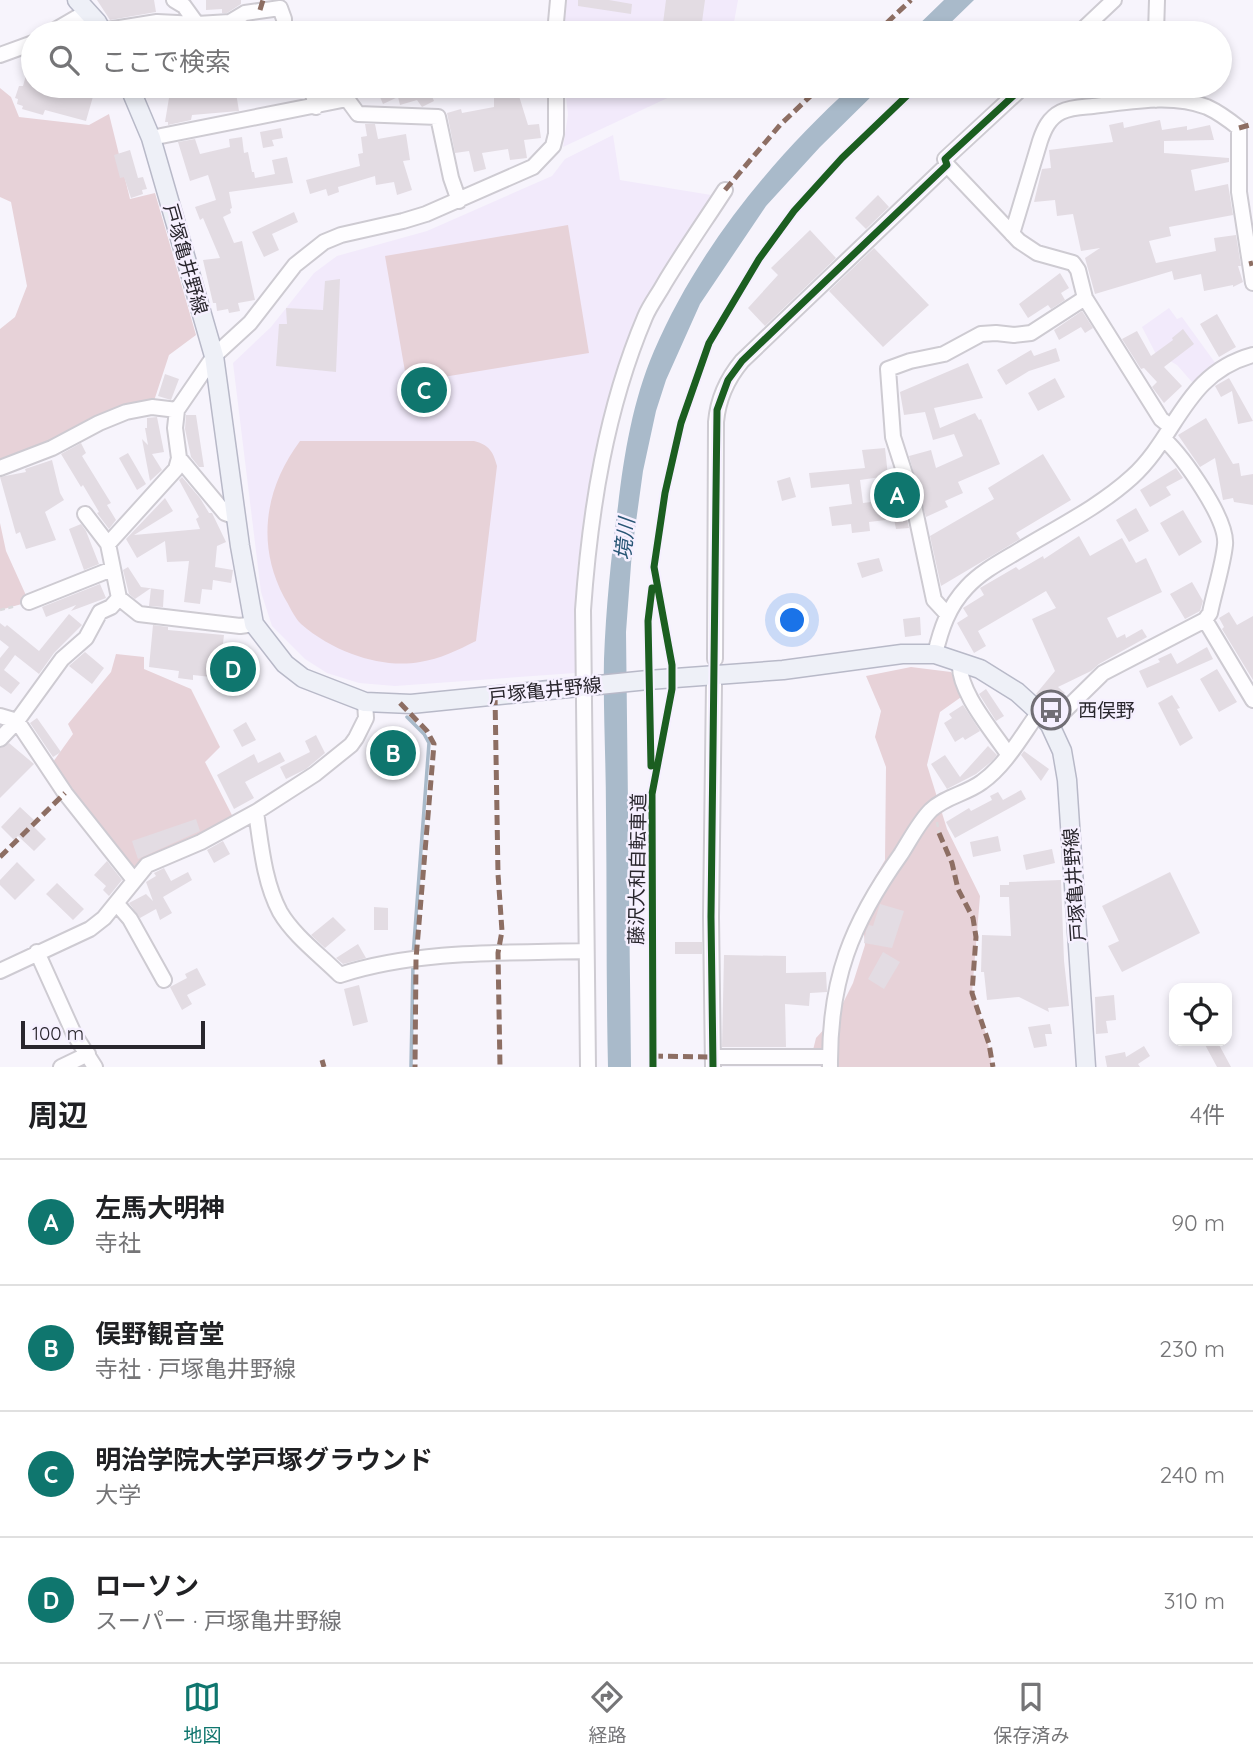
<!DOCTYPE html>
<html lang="ja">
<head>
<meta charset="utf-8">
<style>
  :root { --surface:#fff; --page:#f6f6f6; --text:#202124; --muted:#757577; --line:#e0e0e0; --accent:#0f766e }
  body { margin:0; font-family:Quicksand,"Noto Sans JP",sans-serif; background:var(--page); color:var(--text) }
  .controls { position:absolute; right:21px; bottom:21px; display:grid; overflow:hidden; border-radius:14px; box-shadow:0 4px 10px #0003 }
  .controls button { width:63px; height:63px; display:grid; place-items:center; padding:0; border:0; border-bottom:2px solid var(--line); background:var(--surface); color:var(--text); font:35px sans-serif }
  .scale { position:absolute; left:21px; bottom:18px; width:184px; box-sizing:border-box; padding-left:7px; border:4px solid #29262d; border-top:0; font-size:19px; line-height:24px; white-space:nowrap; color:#29262d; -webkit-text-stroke:5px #f6f0ff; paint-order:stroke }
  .you { position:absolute; left:793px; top:621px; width:24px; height:24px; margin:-18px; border:5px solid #fff; border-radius:50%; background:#1a73e8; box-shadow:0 0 0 10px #1a73e833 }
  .badge { display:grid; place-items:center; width:46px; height:46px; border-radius:50%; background:var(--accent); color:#fff; font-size:23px; font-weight:700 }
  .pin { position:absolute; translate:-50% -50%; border:4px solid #fff; box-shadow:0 2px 7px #0006 }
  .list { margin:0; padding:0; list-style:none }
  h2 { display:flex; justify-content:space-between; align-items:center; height:91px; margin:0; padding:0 28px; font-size:30px }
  h2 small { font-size:23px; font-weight:400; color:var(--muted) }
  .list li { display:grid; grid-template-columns:46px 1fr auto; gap:21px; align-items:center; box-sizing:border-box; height:126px; padding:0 28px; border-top:2px solid var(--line) }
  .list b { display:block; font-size:26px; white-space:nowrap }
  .list p { margin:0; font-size:23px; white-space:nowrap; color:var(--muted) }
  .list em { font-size:23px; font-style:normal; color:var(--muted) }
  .icon { flex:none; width:38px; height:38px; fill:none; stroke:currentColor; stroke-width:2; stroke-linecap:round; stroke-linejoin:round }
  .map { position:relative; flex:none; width:1253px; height:1067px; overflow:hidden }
  .search { position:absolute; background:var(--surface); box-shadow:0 4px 10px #0003; left:21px; right:21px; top:21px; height:77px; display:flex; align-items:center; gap:18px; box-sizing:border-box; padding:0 24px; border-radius:38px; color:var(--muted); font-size:26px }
  .sheet { height:595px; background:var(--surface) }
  nav { display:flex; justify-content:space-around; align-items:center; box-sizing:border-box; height:98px; border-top:2px solid var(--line); background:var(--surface); font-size:19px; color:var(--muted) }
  nav a { display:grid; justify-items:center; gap:4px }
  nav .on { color:var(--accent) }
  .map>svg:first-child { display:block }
  .built { fill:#f2eafb }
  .green { fill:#e7d2d8 }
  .water { fill:#a9baca }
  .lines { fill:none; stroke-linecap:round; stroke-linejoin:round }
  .stream { stroke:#a9baca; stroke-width:3.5 }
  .building { fill:#e3dce3 }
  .minor-casing { stroke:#cecbd2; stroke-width:18 }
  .major-casing { stroke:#b8b9c8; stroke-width:21 }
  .path { stroke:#dcdadd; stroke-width:2.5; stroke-dasharray:5 3.5; stroke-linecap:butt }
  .minor { stroke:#fefdff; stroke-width:14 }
  .major { stroke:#eef0f7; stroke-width:18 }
  .quiet { stroke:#8d6e63; stroke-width:5; stroke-dasharray:10 5; stroke-linecap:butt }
  .cycleway-casing { stroke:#f6f0ff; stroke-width:11 }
  .cycleway { stroke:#1b5e20; stroke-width:7 }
  .labels { text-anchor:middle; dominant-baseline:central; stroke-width:5; stroke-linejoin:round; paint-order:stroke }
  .street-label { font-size:19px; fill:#29262d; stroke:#f6f0ff }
  .poi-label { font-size:19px; fill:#29262d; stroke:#f6f0ff; text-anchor:start }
  .water-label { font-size:21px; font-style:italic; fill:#285675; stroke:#f6f0ff }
</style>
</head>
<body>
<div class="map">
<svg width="1253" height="1067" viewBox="0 0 1253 1067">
  <rect width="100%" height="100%" fill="#f7f4fc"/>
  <path class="built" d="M566 0H738L732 33H563Z
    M565 86H693L563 147 568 115Z
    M613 135 620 180 711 195 651 297 620 364 605 416 578 561 575 673 395 686 359 683 327 673 305 659 272 626 261 592 233 363 271 327 314 273 337 256 427 231 552 176 565 159Z
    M1169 308 1177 319 1182 317 1216 364 1192 382 1177 365 1165 358 1159 360 1142 327Z"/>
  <path class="green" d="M0 88 11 97 19 117 89 125 109 114 130 199 155 193 196 335 169 355 152 407 0 468V329L15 317 27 286 11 202 0 197Z
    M568 225 589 353 407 383 385 256Z
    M300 441H474C489 445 493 451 497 466L476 641C458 650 440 659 420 662 398 666 373 662 352 654 333 647 316 637 301 624 294 617 289 605 284 597 256 544 265 488 300 441Z
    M0 523 6 551 29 602 0 610Z
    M116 654 144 657V669L191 689 220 747 205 762 236 823 134 880 48 769 73 734 68 724 111 672Z
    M911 667 951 672 964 695 940 712 927 765 947 829 980 896 972 993 987 1037 992 1067H821L813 1050 816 1038 837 1015 853 983 865 945 861 901 885 860 886 767 875 737 881 711 866 676Z"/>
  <path class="water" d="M944 0H974L940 33H910Z
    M852 86H882L820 147 766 206 700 304 666 380 656 411 643 471 632 551 626 632 631 1067H608C606 982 607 897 606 813 606 761 603 710 604 659 606 608 611 556 618 506 624 454 633 400 654 351 698 249 771 160 852 86Z"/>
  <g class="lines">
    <path class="stream" d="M407 717 424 734 429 743 413 956
      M411 1067 413 964"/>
  </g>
  <path class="building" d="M97 0H154L156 12 110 20Z
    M206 0H241V4L227 13H222V9L206 10Z
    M578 0H609L632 4 631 14 578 6Z
    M666 0H705L701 29 663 23Z
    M30 61H33V86H96L86 121 45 110 43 115 22 109 23 106 17 104 18 99 15 98 19 86H23Z
    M171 86 235 87 239 111 192 115 191 120 168 125V122H165Z
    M387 86H421L423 92 429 90 434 101 422 107 417 100 400 105 398 97 383 104 377 90Z
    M494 86H534L533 97 519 96 528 125 539 124 541 138 524 140 527 158 510 160 508 149 482 153 486 169 474 172 469 151 455 153 447 113 461 109 462 113 494 107Z
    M1160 120 1162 130 1187 126V130L1210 125 1214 140 1164 141V153L1229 158V162L1191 170 1195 191 1228 184 1233 215 1169 227 1171 236 1149 241 1156 263 1216 251 1214 238 1236 235 1241 266H1238L1243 282 1233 287V285L1204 291 1201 274 1174 280 1172 271 1095 294 1085 258 1100 248 1081 251 1073 214 1057 216 1055 200 1034 202 1042 169 1051 168 1049 150 1113 142 1109 125 1123 122 1124 128Z
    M365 124H375L378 139 406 134 410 160 403 161 412 190 397 195 394 182 376 185 375 176 338 187 339 192 328 196 326 189 310 194 306 180 360 166 358 154 363 153 361 137 367 136Z
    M281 128 283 138 272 140 274 146 263 148 260 132Z
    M242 137 244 153 248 152 252 172H254L255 178 275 174 272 160 287 157 293 183 229 192 232 208 230 209 231 213 223 217 234 243 242 241 255 300 238 303 240 311 229 313 228 309 217 311 216 303H213L203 260 220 258 203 218 200 220 195 207 216 200 208 175 190 181 178 142 195 139 200 154 230 147 229 139Z
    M130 150 138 178 143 177 147 189 142 190 143 194 131 198 124 177 120 178 114 155Z
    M878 195 889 207 866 229 855 218Z
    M294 212 298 222 272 234 279 250 264 257 252 232Z
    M810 230 836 258 765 326 748 308 778 275 771 268Z
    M874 248 929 305 883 347 829 291Z
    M1060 273 1069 288 1061 293 1065 300 1051 309 1048 305 1028 318 1019 304Z
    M340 279 336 372 276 366 279 324H287L286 308 323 310 325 281Z
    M1082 311 1093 328 1085 333 1081 327 1059 340 1054 330Z
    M1217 314 1236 347 1219 357 1200 324Z
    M1183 329 1194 344 1164 367 1182 386 1164 403 1152 387 1157 382 1144 368 1141 369 1122 339 1137 331 1151 356 1173 340 1172 338Z
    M1056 348 1060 361 1029 371 1006 385 997 370 1031 350 1034 356Z
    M968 363 983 398 934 408 940 428 975 413 979 420 981 419 1000 464 958 482 963 493 945 501 948 507 926 517 909 456 931 450 936 468 963 456 954 434 933 440 925 412 904 415 900 392Z
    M165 374 179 379 171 400 158 396Z
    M1055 378 1065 397 1038 411 1028 393Z
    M1229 378 1233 385 1253 421 1238 424 1232 391 1221 397 1215 386Z
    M186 415H196L204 467H199L191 457 185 429Z
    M157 417 164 452 152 454 162 470 150 481 142 439 148 445 145 428H147V418Z
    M1206 418 1233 464 1239 463 1241 476 1253 474V505L1234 502 1233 498 1223 500 1215 458 1200 467 1178 435Z
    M81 443 86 453 82 456 111 503 107 505 116 520 109 529 97 513 99 512 83 485 81 487 61 454Z
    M885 448 888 476 860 480 863 503 887 500 888 506 903 502 909 528 896 529 894 519 869 522 870 531 852 533 851 524 832 526 829 507 852 504 849 484 811 488 809 473 865 468 862 450Z
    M128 453 146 484 137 490 119 458Z
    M1043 454 1071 500 1016 533 1020 539 941 586 930 536 994 499 988 488Z
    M52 460 60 493 64 500 45 512 56 540 26 549 20 532 16 534 0 477 26 472 25 469Z
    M1176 468 1183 478 1166 487 1171 495 1150 507 1140 490Z
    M182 477 200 498 209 513H212L226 542 217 546 215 567 233 570 231 583 213 580 212 590 202 589 200 604 184 602 189 561 167 562 165 541 137 558 126 539 165 498 173 511 134 535 200 529 196 519 199 517 179 480Z
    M790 477 796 497 782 501 777 481Z
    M1136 508 1149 531 1129 542 1116 520Z
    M1183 510 1202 542 1179 556 1160 523Z
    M81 524 86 531 99 564 84 570 69 529Z
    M1079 536 1090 556 1122 538 1136 563 1146 558 1162 592 1107 618 1117 638 1125 634 1126 638 1142 629 1147 637 1099 664 1091 671 1058 687 1065 693 1056 703 1045 692 1038 696 1036 694 1055 671 1032 619 1056 608 1046 591 978 631 986 646 974 653 957 623 968 616 963 608 984 595 980 588 1016 567 1019 570 1043 556 1044 559Z
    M879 558 883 571 862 578 857 563Z
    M128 567 141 587 164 590 163 607 149 606 151 588 135 599 129 594 123 570Z
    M1192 582 1203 601 1200 611 1185 619 1170 594Z
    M100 584 106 598 71 611 76 605 46 617 42 607Z
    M1229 612 1237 625 1253 616V680L1222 629 1224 627 1219 618Z
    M69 614 82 625 54 653 39 674 15 655 4 670 20 683 11 694 0 686V658L9 647 0 640V623L5 627 7 625 39 651Z
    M920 617 921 635 905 637 903 619Z
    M153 625 168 627V630L224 635 220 667 240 647 255 663 225 692 211 677 193 675V680L178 678 179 671 149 667Z
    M1207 647 1213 659 1147 688 1139 671 1160 662 1158 659 1171 653 1177 664Z
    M85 652 104 668 92 684 69 666Z
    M1217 669 1237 702 1219 712 1200 679Z
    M986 689 1004 716 996 721 979 694Z
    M1172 695 1180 708 1177 709 1193 738 1180 746 1158 703Z
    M963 705 980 731 965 740 963 737 955 742 944 723 952 718 949 714Z
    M37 718 61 752 53 757 30 723Z
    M246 722 256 740 242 747 233 730Z
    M316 735 325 753 306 769 286 779 280 767 310 752 305 741Z
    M9 743 34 764 0 798V748Z
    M988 746 997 755 992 761 976 774 947 789 931 764 945 755 960 777Z
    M1024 751 1049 769 1041 781 1021 755Z
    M280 752 285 761 245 782 254 798 234 809 217 775 254 754 258 763Z
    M1021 790 1026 799 955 838 946 822 969 808 971 811 992 800 990 796 998 792 1003 800Z
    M20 807 34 820 30 823 46 839 34 851 18 836 14 840 1 827Z
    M196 819 200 831 138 859 132 841Z
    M998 836 1001 851 973 857 970 842Z
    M223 841 230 854 214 863 207 850Z
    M1052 849 1055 863 1026 870 1023 855Z
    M107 861 122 880 109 896 103 890 106 886 94 875Z
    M17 862 35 880 15 900 0 885V880Z
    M164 868 171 881 188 872 192 880 163 897 172 913 160 920 156 909 140 918 129 903 146 894 153 901 146 882 156 876 154 873Z
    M1170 872 1200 933 1122 972 1108 946 1119 941 1102 906Z
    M1061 880 1064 961 1069 1006 1048 1008 1049 1012 1019 997 987 1000 984 972H981L982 935 1011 936 1009 897H1000V885H1009V882Z
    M57 883 84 909 73 920 46 894Z
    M880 904 904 911 892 948 864 943 866 931 869 925 873 926Z
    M374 907 388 908V930H374Z
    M333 917 346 930 325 948 311 935Z
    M675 942H702V954H675Z
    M358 944 366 958 343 964 336 958Z
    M883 952 900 962 884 989 868 979Z
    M724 955 786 956V973L826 972 827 992 810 993 809 1006 785 1004 786 1047H722Z
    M197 968 206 985 187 995 192 1004 182 1010 170 987 187 978 185 974Z
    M359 985 368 1022 353 1026 344 989Z
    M1114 995 1116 1020 1106 1021 1108 1033 1096 1034 1095 997Z
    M1050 1024 1052 1034H1045L1047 1046 1034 1048 1028 1027Z
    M1203 1041H1217L1231 1067H1217Z
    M1144 1046 1150 1056 1138 1064 1140 1067H1107L1105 1056 1125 1052 1126 1057Z"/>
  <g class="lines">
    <defs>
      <path id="minor" d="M174 0 184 6 197 24
        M101 31 157 22 197 24 230 22 245 13 280 8 284 19V33
        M50 33 88 11
        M555 33 558 0
        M1079 33 1114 0
        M1156 33 1157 0
        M0 55 33 43
        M311 86 316 107
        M1156 100V86
        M151 138 347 99 358 114 438 117 451 178 459 201
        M947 165 1019 241 1037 253 1073 263 1078 270 1085 298
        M1012 234 1040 141C1044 129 1049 118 1061 112 1071 107 1083 107 1093 106 1129 102 1172 93 1207 107 1218 112 1229 120 1239 128V192L1253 283
        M1164 439C1183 457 1228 519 1225 545 1223 565 1214 593 1210 613L1205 620 1253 700
        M179 458 176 469 108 544 119 598 139 614 240 626 254 624
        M0 468 52 448 99 423 126 412 152 407 177 410
        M85 514 108 544
        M236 517 225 513 179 458 175 428 177 410 214 356 250 323 295 265 324 242 341 235 403 221 426 214 533 167 553 146 556 134V86
        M29 602 112 569
        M947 614 934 600 912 496 893 437 888 369 910 361 944 354 981 334 996 333 1014 335 1031 333 1085 298 1161 419 1171 427
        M935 654C941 629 948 607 967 587 980 573 998 563 1015 553 1054 529 1098 508 1132 477 1178 435 1184 374 1253 355
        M715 659 716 422C718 399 727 379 742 361L947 165 945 159 1024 86
        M960 662C957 690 992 730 1008 754
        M0 716 17 721 62 659 86 638 100 612 111 607 119 598
        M1050 725 1103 673 1205 620
        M0 739 17 721 65 793 134 880
        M256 812C261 845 264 882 280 912 294 936 320 955 340 975 416 950 506 953 586 951
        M117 904 130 919 164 980
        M37 952 74 1034 95 1067
        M0 971 90 929 104 918 147 865 201 842 256 812 315 774 351 745 356 738 366 718 365 702
        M713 1057H830
        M61 1067 88 1054
        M588 1067 583 610C590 510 606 409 645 317 650 305 658 295 664 284 683 252 705 221 725 190
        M713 1067 711 917 714 684
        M830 1067C829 980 851 924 901 854 910 840 919 822 931 810 946 796 966 794 982 782 1006 765 1022 735 1039 712"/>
      <path id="major" d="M77 0 97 22 103 33
        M129 86 151 138 214 356 240 546 254 624 285 664 303 678 365 702 411 704 648 680 783 670 902 654H935L980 669 1017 692 1039 712 1050 725 1062 751 1067 780 1086 1067"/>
    </defs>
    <use href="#minor" class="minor-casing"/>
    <use href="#major" class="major-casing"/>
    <path class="path" d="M0 610 16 606
      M937 822 939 833"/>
    <use href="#minor" class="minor"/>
    <use href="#major" class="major"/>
    <path class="quiet" d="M260 10 263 0
      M876 33 911 0
      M1239 128 1253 124
      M725 190 780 125 821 86
      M1249 264 1253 263
      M495 695 498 874 502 931 498 953 500 1067
      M400 703 427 731 434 744 416 959 415 1067
      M939 833 952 863 958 889 973 918 976 937 972 993 989 1044 993 1067
      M0 857 65 793
      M653 1056 713 1057
      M322 1060 324 1067"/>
    <defs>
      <path id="cycleway" d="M651 766 648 621 652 588
        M653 1067 652 794 672 689V665L654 567 665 493 681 423 709 343 759 259 794 211 842 158 917 86
        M713 1067 711 917 717 410 728 380 742 361 947 165 945 159 1024 86"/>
    </defs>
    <use href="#cycleway" class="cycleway-casing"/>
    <use href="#cycleway" class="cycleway"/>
  </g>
  <defs>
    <symbol id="bus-ring" viewBox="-11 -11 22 22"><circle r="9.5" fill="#f6f0ff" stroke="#716e75" stroke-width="1.5"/><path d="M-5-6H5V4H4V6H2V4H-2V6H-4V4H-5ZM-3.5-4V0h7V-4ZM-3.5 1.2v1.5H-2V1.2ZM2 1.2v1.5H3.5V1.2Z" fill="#716e75"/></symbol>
  </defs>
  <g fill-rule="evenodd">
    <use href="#bus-ring" x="1029" y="688" width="44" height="44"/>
  </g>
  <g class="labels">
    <g class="street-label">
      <text transform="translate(186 259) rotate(74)">戸塚亀井野線</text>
      <text transform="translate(545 690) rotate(-6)">戸塚亀井野線</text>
      <text transform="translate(637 869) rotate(-89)">藤沢大和自転車道</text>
      <text transform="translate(1074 885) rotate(-94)">戸塚亀井野線</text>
    </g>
    <g class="poi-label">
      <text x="1078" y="710">西俣野</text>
    </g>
    <g class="water-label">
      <text transform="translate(624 539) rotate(-84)">境川</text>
    </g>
  </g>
</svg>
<div class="controls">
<button><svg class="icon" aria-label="locate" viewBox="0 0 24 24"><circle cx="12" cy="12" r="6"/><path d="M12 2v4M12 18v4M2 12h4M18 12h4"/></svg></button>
</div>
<div class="scale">100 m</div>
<div class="you"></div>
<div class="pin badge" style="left:897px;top:495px">A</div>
<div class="pin badge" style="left:393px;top:753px">B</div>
<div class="pin badge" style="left:424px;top:390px">C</div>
<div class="pin badge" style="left:233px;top:669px">D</div>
<div class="search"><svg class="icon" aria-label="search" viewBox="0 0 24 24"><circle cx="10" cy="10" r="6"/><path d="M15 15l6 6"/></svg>ここで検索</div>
</div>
<section class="sheet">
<h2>周辺<small>4件</small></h2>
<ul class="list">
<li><span class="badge">A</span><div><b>左馬大明神</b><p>寺社</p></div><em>90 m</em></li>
<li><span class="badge">B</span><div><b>俣野観音堂</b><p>寺社 · 戸塚亀井野線</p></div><em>230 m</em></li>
<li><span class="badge">C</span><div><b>明治学院大学戸塚グラウンド</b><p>大学</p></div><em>240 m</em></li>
<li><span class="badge">D</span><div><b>ローソン</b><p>スーパー · 戸塚亀井野線</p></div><em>310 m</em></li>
</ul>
</section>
<nav>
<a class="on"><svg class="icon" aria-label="map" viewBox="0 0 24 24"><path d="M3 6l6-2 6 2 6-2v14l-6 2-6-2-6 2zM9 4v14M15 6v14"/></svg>地図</a>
<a><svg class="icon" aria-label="directions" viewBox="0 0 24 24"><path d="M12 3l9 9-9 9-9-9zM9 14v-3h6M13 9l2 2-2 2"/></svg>経路</a>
<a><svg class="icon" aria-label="saved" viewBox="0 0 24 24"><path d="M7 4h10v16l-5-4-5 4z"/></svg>保存済み</a>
</nav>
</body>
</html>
